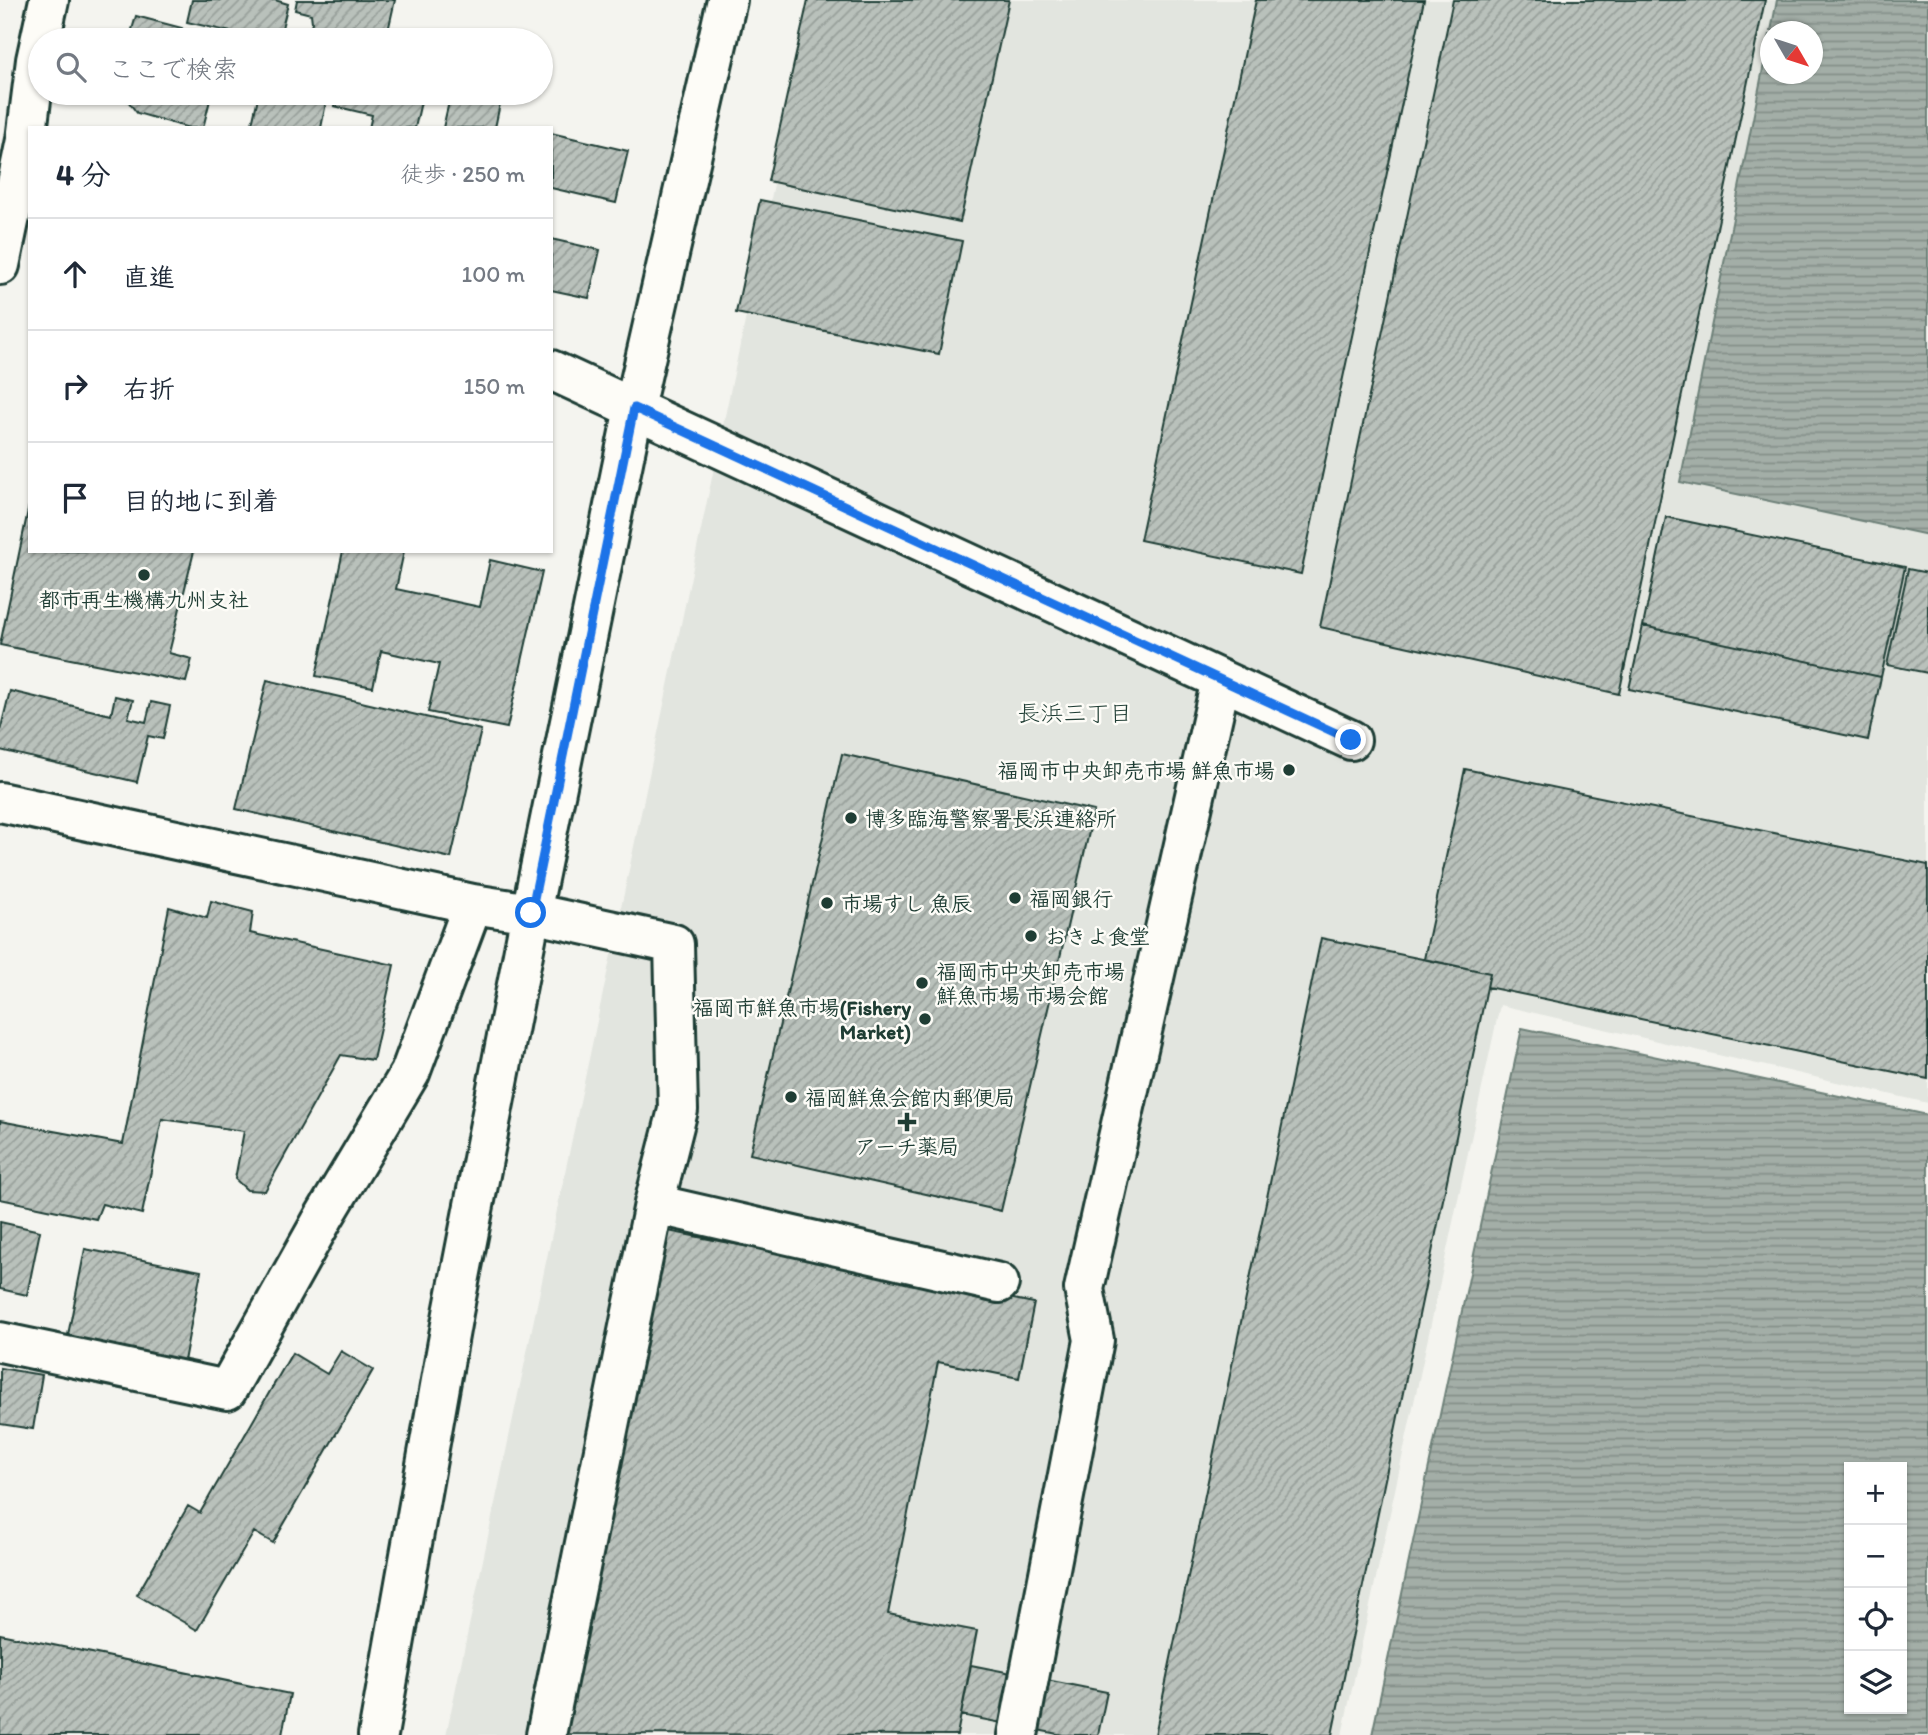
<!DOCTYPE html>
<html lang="ja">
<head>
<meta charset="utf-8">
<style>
  :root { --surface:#fff; --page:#f2f2f3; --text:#1f2937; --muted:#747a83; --line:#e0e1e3 }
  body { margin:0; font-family:Itim,"Klee One",sans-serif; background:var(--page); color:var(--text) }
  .controls { position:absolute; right:21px; bottom:21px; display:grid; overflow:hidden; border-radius:0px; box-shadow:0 2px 5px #0004 }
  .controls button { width:63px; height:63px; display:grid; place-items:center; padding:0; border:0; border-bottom:2px solid var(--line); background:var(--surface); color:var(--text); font:35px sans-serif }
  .compass { position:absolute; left:1760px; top:21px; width:63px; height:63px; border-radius:50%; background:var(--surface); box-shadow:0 2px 5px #0004; rotate:129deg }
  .stop { position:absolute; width:21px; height:21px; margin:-16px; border:5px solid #1a73e8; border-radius:50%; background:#fff }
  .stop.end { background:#1a73e8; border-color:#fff; box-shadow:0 2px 7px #0008 }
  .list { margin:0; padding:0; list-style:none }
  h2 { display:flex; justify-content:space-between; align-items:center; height:91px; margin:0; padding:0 28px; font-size:30px }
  h2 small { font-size:23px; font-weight:400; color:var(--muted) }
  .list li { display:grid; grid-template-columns:46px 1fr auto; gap:21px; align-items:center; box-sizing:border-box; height:112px; padding:0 28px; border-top:2px solid var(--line) }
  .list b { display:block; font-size:26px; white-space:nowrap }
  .list em { font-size:23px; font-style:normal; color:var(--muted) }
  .icon { flex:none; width:38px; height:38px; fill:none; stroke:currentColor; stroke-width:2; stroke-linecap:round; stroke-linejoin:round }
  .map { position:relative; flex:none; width:1928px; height:1735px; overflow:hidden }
  .search { position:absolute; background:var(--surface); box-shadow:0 2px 5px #0004; left:28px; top:28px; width:525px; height:77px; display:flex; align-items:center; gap:18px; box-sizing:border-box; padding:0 24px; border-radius:38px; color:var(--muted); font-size:26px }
  .panel { position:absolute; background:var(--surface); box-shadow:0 2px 5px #0004; left:28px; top:126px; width:525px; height:427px; border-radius:0px }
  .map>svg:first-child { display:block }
  .built { fill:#e2e5df }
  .water { fill:url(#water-rules); stroke:#6e8179; stroke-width:2; fill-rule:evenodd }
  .building { fill:url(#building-hatch); stroke:#1f3d34; stroke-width:2 }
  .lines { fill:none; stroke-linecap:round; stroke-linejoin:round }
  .minor-casing { stroke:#1f3d34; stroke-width:44 }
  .minor { stroke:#fdfcf7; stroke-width:38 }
  .route { stroke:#1a73e8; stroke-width:9 }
  .poi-dot { fill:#1f3d34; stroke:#fdfcf7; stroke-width:2.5 }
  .labels { text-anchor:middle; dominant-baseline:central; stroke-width:5; stroke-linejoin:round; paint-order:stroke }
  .poi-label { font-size:21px; font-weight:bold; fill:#1f3d34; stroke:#fdfcf7; text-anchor:start }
  .neighbourhood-label { font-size:23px; fill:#1f3d34; stroke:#fdfcf7 }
</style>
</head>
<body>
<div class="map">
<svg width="1928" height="1735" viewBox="0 0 1928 1735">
  <defs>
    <pattern id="water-rules" width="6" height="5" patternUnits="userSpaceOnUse" patternTransform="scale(1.75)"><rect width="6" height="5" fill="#a3aea7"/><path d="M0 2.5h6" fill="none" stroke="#848f89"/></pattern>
    <pattern id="building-hatch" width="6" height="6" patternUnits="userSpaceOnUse" patternTransform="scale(1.75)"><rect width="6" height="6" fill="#b9c1bb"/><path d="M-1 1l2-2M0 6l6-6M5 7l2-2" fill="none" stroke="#969e99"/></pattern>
  </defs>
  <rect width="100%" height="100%" fill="#f4f4ef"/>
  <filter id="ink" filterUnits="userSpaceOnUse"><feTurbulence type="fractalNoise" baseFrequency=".0143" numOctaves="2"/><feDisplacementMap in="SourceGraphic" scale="14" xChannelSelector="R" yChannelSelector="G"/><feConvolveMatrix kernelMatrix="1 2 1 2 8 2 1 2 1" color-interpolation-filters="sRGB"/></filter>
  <g filter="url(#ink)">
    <path class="built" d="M813 0H1777L1680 482 1928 535V1103L1500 1005 1342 1735H446Z"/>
    <path class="water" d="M1777 0H1928V535L1680 482 1770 34V74H1812V32L1771 31Z
      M1522 1028 1928 1115V1735H1372ZM1849 1467H1902V1709H1849Z"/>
    <path class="building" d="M192 0H275L288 4 279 40H266L187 22Z
      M297 0H395L386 40H319L308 38 312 22 311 14 295 10Z
      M808 0H1009L960 222 768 181Z
      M1256 0H1424L1301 574 1140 540Z
      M1453 0H1765L1619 694 1320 627Z
      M136 16 182 28 187 40H129Z
      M122 93H207L210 100 203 128H189L137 113Z
      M259 93H328L321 128H251Z
      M337 93H423L415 128H369L372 115 334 106Z
      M451 93 502 94 495 128H443Z
      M551 133 628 151 616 203 551 188Z
      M760 200 962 241 939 354 736 313Z
      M551 239 600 250 589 298 551 290Z
      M30 501V551H194L169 653 192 659 186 682 0 645Z
      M1666 517 1905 567 1881 677 1643 626Z
      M343 551 379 553V551H404L396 589 480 607 490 560 542 572 507 728 428 712 439 664 381 651 373 687 316 676Z
      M1908 569 1928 573V673L1887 665Z
      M1643 626 1881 677 1868 740 1629 689Z
      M267 680 481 730 451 858 236 809Z
      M10 691 111 715 115 696 133 700 128 718 146 722 151 702 170 706 163 739 148 736 137 782 0 750V731Z
      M842 754 1094 811 1001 1211 750 1154Z
      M1465 769 1928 865V1079L1487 987 1490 973 1424 959Z
      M211 901 253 912 250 933 394 965 373 1060 341 1055 265 1191 247 1190 235 1179 244 1131 162 1119 142 1214 102 1204 96 1219 0 1199V1121L123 1144 169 907 207 918Z
      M1321 938 1490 973 1332 1735H1155Z
      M0 1222 40 1231 27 1295 0 1289Z
      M663 1230 1034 1303 1019 1378 938 1362 888 1614 977 1631 957 1735 562 1734Z
      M85 1249 201 1271 184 1361 67 1340Z
      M341 1351 373 1370 273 1543 254 1532 197 1630 137 1595 188 1506 200 1513 292 1353 327 1374Z
      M0 1368 42 1375 33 1429 0 1424Z
      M0 1634 290 1694 282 1735H0Z
      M971 1665 1107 1692 1098 1735H1063L961 1715Z"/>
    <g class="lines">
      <defs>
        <path id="minor" d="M0 265 26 140 36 60 49 0
          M551 370 1351 740
          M0 802 473 904 531 913 674 944 678 1110 654 1204 546 1735
          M654 1204 999 1283
          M0 1342 227 1390 325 1215 410 1073 473 904
          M378 1735 453 1313 531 913 634 408 727 0
          M1018 1735 1094 1340 1084 1289 1221 680"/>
      </defs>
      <use href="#minor" class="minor-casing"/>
      <use href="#minor" class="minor"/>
    </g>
  </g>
  <g class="lines" filter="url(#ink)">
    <path class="route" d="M531 913 634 408 1351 740"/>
  </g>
  <g class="poi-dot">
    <circle cx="144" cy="575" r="7"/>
    <circle cx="1289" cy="770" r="7"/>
    <circle cx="851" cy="818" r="7"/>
    <circle cx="1015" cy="898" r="7"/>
    <circle cx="827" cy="903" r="7"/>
    <circle cx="1031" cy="936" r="7"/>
    <circle cx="922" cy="983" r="7"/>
    <circle cx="925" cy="1019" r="7"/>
    <circle cx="791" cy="1097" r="7"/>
    <path d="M903.5 1111.5h7v7h7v7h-7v7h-7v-7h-7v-7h7z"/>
  </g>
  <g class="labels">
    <g class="poi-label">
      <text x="144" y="599" text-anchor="middle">都市再生機構九州支社</text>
      <text x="1275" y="770" text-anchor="end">福岡市中央卸売市場 鮮魚市場</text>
      <text x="865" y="818">博多臨海警察署長浜連絡所</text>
      <text x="1029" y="898">福岡銀行</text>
      <text x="841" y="903">市場すし 魚辰</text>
      <text x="1045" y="936">おきよ食堂</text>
      <text x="936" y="971">福岡市中央卸売市場<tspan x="936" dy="24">鮮魚市場 市場会館</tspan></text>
      <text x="911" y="1007" text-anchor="end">福岡市鮮魚市場(Fishery<tspan x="911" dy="24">Market)</tspan></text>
      <text x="805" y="1097">福岡鮮魚会館内郵便局</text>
      <text x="907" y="1146" text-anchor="middle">アーチ薬局</text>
    </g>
    <g class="neighbourhood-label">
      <text x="1075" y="713">長浜三丁目</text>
    </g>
  </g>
</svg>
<div class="controls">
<button>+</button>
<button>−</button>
<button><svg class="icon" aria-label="locate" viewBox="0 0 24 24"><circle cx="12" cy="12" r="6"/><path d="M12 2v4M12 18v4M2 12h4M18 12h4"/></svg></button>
<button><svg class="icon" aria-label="layers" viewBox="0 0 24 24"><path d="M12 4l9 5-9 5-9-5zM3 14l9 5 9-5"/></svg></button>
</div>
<svg class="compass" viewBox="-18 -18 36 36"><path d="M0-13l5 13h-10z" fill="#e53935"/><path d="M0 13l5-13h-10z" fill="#747a83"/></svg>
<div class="stop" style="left:531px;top:913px"></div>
<div class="stop end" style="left:1351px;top:740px"></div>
<div class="search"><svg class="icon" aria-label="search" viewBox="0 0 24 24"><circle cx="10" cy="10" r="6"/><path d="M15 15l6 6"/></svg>ここで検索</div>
<section class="panel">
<h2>4 分<small>徒歩 · 250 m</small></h2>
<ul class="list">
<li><svg class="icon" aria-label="ahead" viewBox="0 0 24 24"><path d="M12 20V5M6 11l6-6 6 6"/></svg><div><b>直進</b></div><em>100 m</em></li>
<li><svg class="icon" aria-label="right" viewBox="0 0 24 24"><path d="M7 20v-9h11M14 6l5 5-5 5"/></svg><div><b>右折</b></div><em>150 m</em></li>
<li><svg class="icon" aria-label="arrive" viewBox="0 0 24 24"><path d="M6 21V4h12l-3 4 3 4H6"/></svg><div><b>目的地に到着</b></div></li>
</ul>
</section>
</div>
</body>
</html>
